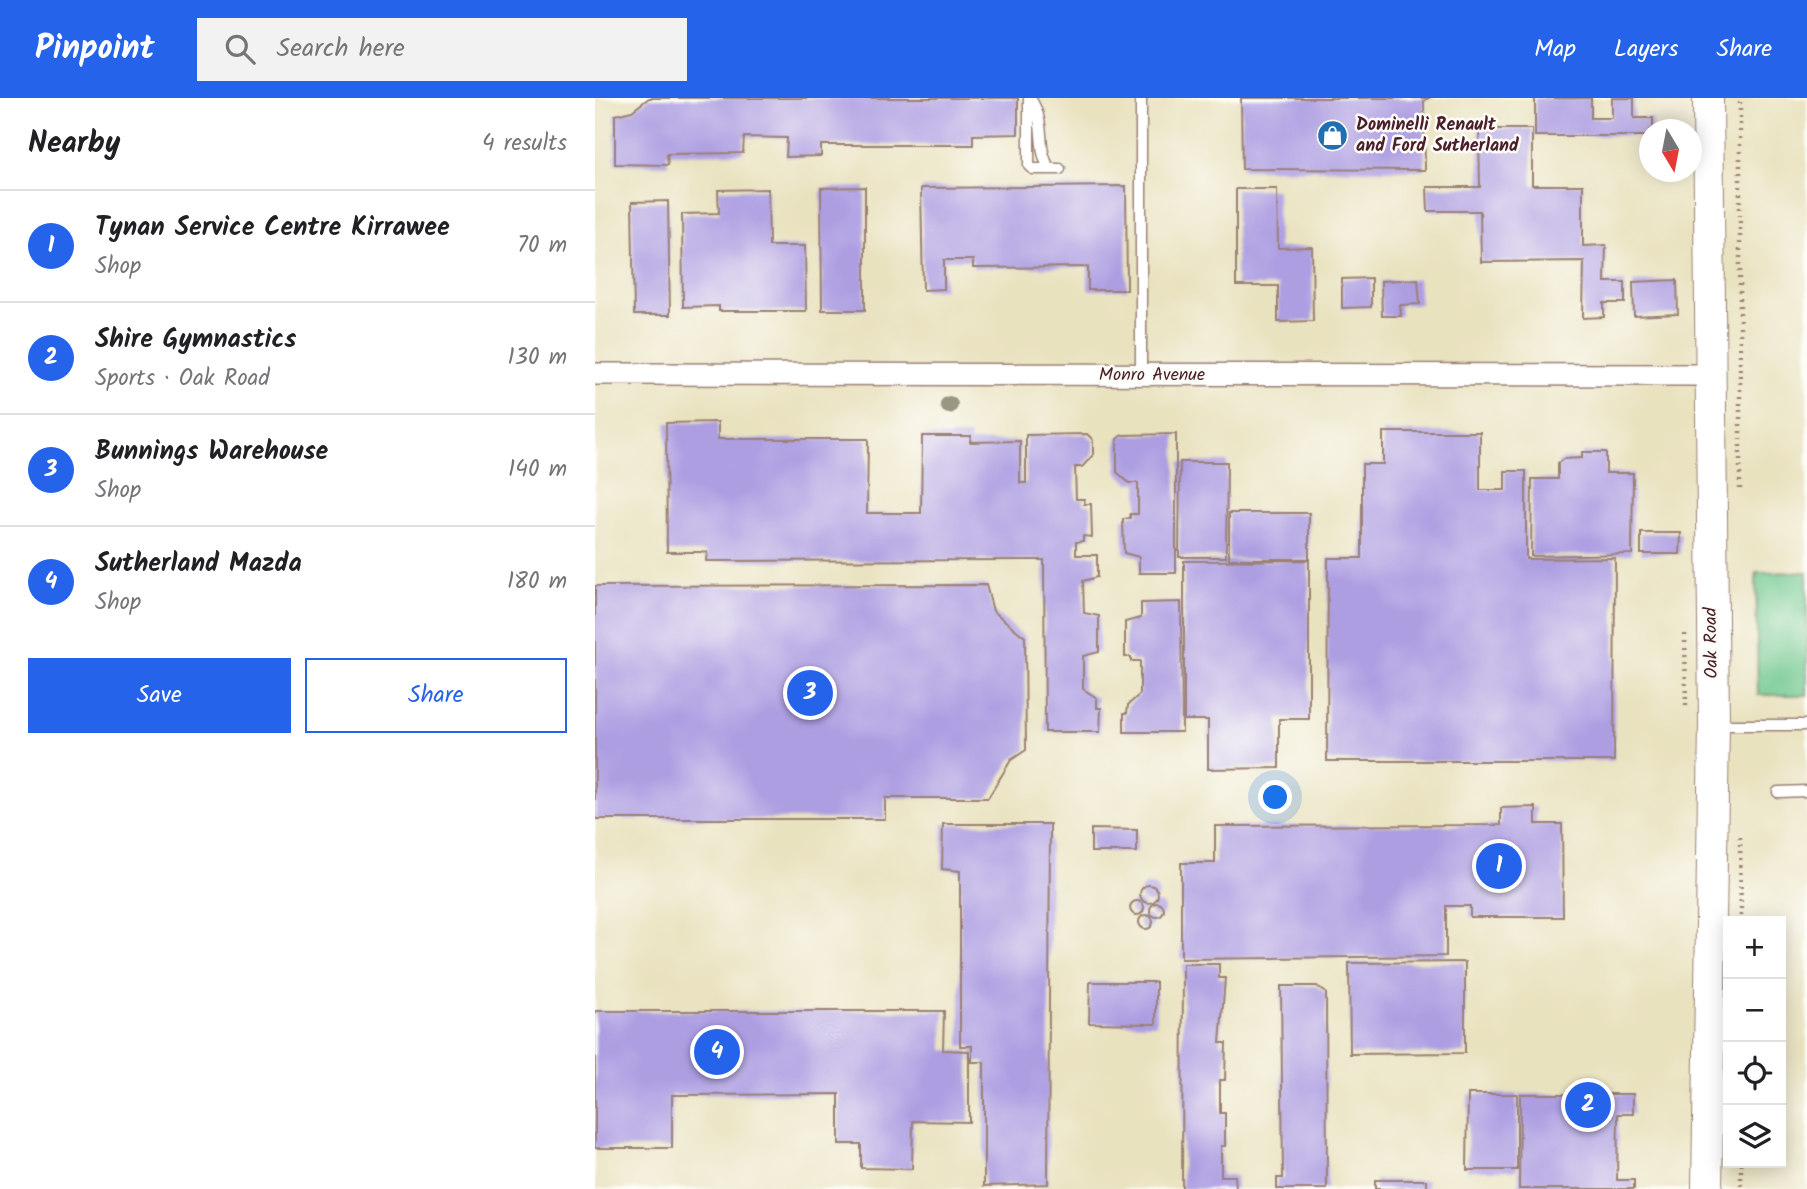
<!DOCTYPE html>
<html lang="en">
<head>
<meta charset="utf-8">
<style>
  :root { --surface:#fff; --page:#f2f2f2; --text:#202124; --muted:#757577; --line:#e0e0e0; --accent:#2563eb }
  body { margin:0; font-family:Kalam,sans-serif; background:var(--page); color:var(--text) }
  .controls { position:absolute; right:21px; bottom:21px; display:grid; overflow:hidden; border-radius:0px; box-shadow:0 4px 18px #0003 }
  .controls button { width:63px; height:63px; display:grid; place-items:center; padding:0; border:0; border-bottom:2px solid var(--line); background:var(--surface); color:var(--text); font:35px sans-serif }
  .compass { position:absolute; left:1044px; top:21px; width:63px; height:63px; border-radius:50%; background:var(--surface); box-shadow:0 4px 18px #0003; rotate:170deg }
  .you { position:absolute; left:681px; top:700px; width:24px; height:24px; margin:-18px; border:5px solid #fff; border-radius:50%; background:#1a73e8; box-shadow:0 0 0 10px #1a73e833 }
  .badge { display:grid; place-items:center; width:46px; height:46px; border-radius:50%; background:var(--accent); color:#fff; font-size:23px; font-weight:700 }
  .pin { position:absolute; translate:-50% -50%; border:4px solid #fff; box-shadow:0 2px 7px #0006 }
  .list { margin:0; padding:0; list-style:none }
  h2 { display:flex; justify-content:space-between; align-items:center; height:91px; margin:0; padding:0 28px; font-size:30px }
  h2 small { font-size:23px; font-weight:400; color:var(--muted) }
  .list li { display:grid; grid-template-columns:46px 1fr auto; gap:21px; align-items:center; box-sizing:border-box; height:112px; padding:0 28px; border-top:2px solid var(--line) }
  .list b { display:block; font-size:26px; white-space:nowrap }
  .list p { margin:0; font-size:23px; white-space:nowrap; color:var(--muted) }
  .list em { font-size:23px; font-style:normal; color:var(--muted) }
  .actions { display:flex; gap:14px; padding:21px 28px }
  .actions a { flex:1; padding:16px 0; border:2px solid var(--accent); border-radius:0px; text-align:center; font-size:24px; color:var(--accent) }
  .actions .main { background:var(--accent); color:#fff }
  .icon { flex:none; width:38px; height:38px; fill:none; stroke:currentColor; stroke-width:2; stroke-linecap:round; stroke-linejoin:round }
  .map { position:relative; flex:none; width:1212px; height:1091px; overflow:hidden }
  header { display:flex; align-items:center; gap:42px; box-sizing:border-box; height:98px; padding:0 35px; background:var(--accent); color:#fff }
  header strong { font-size:33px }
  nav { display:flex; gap:38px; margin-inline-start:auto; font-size:24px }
  .search { width:490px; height:63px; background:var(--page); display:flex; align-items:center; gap:18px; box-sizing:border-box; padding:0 24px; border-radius:0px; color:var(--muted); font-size:26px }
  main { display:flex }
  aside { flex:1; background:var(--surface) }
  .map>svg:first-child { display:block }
  .green { fill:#70c88e; stroke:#5d745c; stroke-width:2 }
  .building { fill:#ad9ee2 }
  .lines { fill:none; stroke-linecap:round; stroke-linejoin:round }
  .lane-casing { stroke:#9a8075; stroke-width:13 }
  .street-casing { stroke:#9a8075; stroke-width:24 }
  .secondary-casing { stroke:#9a8075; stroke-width:32 }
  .path { stroke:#9a8075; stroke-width:4.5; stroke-dasharray:2 5; stroke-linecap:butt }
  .lane { stroke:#fff; stroke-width:10 }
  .street { stroke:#fff; stroke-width:21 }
  .secondary { stroke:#fff; stroke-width:30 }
  .tree { fill:#999781 }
  .labels { text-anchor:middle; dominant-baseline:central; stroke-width:5; stroke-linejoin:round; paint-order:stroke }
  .poi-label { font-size:18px; font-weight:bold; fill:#4a1f2b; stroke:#fdfcf7; text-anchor:start }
  .street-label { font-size:18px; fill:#4a1f2b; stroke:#fdfcf7 }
</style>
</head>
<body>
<header>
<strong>Pinpoint</strong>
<div class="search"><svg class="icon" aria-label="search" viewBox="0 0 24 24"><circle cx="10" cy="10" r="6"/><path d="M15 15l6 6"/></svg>Search here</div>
<nav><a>Map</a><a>Layers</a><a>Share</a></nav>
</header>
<main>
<aside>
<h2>Nearby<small>4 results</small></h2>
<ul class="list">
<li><span class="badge">1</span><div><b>Tynan Service Centre Kirrawee</b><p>Shop</p></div><em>70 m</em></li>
<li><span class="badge">2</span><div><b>Shire Gymnastics</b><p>Sports · Oak Road</p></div><em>130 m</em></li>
<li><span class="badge">3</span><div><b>Bunnings Warehouse</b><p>Shop</p></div><em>140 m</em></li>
<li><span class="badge">4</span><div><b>Sutherland Mazda</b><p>Shop</p></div><em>180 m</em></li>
</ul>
<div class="actions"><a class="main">Save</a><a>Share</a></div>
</aside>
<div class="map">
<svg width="1212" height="1091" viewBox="0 0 1212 1091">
  <rect width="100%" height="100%" fill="#fdfcf7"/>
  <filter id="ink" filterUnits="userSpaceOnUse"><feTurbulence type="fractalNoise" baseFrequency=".0143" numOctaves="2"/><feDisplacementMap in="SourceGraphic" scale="14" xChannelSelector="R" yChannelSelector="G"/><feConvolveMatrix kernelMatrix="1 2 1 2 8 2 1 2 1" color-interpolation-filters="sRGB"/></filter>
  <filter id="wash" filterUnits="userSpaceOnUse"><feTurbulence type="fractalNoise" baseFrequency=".00686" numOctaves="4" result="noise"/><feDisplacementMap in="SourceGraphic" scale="28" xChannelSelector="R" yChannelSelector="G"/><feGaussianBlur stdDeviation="1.57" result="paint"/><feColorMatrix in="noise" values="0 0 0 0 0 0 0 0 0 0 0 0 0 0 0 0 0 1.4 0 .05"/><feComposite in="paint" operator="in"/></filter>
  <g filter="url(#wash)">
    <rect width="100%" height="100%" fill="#e9e2bf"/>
    <path class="green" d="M1212 474V597H1163L1161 475Z"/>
    <g id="blocks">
      <path class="building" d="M54 0H423V36L378 37V47H226V58L191 59 192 40 149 39 148 55 72 56 73 67 20 66V17L37 13Z
        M646 0H834L829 3 830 72 647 71Z
        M940 0H996V20H1017V0H1039V20H1058V32H1055V38H940Z
        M884 31H937V87H988V148L1011 147 1010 184H1030V205H1009V219L988 220 989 163 886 164 885 113H833L832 89H885Z
        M531 88 532 192H493V169L378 170V162H349V191L328 192 326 90Z
        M270 89V212H227L226 90Z
        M173 91 174 148H210L211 213H124V208L88 209 87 116 124 115 123 92Z
        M641 91H682L683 150 717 149 718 223 683 224V188H641Z
        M73 103 75 217H39L37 104Z
        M776 180V209L747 210V181Z
        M823 181 825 206 805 207 806 218H787L786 183Z
        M1082 182 1083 216 1039 218 1038 184Z
        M123 324V341H273L272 415H326L327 338H376L375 344 425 343V385H431V337L492 336 498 342V357L487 369H480L481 401H489V406H496L497 439 488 438V443L481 444V457H502V479L488 483 489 515 504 518V554L488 558V591L502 600V610H506L505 634H450L449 462 111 463 112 454H72L71 325Z
        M788 334H885V392H910V373H931V461L1020 460 1019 663H732L733 460H767V366H788Z
        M581 336V475H544V459L529 455 528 421 535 420V416H543V385H534L522 374V341L527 337Z
        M987 354H1011V375H1038L1037 456 936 458 937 381H963V365L968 361 987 360Z
        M585 364H632L631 459H584Z
        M634 415H714V461H634Z
        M1046 435H1086L1085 456H1046Z
        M714 462V621H684V670L613 671V622H589V463Z
        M391 487 398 513 430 539 431 652 416 662 393 700H290V721H0V488Z
        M586 504 587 634H529V615H532L533 607 545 596V563H536V559H530V524L546 520V505Z
        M941 709V726H967L968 819H875V808H851V858L586 861V765H620V728L906 727V710Z
        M348 726H455L453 1086 389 1088V964H377V948H365V773L347 771Z
        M496 731 542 732V754H496Z
        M545 796a9 9 0 1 1 18 0a9 9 0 1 1-18 0Z
        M535 810a7 7 0 1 1 14 0a7 7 0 1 1-14 0Z
        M555 812a7 7 0 1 1 14 0a7 7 0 1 1-14 0Z
        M544 824a7 7 0 1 1 14 0a7 7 0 1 1-14 0Z
        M870 864V955L755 956 754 865Z
        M588 866H624V880H630L625 945H631L630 982H625V1015H630V1048H626V1078H640L641 1091H587Z
        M495 884H561V926L494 925Z
        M686 888H722L731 895 732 1091H682V1080H688Z
        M0 913H349L348 952 374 953V1024L318 1023 317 1071 266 1070V1046H244V996L77 997V1050H0Z
        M873 996H922V1072H872Z
        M925 996H1038V1016H1023L1022 1082H1039V1091H924Z
        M780 1082H832V1091H780Z"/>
    </g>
  </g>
  <g filter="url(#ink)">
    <use href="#blocks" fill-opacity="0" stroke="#9a8075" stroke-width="2"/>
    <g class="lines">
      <defs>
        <path id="lane" d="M434 0V68L438 71H455
          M435 0C453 28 440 49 455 71H465
          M546 0V278
          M1122 627H1212
          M1183 694 1212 693"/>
        <path id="street" d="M0 276 1113 277"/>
        <path id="secondary" d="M1112 1091 1119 627 1113 0"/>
      </defs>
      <use href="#lane" class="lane-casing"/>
      <use href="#street" class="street-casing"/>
      <use href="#secondary" class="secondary-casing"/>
      <path class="path" d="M1145 391V0
        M1090 536 1091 611
        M1145 739 1146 823
        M1146 1065V1091"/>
      <use href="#lane" class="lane"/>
      <use href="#street" class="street"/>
      <use href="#secondary" class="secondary"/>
    </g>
    <circle class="tree" cx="354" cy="307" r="9"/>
  </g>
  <defs>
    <symbol id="shop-disc" viewBox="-11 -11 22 22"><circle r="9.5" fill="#1f6fb2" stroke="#fdfcf7"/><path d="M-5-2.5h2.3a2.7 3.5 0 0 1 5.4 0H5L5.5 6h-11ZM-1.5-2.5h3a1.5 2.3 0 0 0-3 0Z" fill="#fff"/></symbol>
  </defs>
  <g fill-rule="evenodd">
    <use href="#shop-disc" x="720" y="20" width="35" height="35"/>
  </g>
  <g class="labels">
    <g class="poi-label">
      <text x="761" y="27">Dominelli Renault<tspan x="761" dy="21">and Ford Sutherland</tspan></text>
    </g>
    <g class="street-label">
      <text x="557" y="277">Monro Avenue</text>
      <text transform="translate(1117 545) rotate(-91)">Oak Road</text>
    </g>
  </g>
</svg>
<div class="controls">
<button>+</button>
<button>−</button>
<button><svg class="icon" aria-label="locate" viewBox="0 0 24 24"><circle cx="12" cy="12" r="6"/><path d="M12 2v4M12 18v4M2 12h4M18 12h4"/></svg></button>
<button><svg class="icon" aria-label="layers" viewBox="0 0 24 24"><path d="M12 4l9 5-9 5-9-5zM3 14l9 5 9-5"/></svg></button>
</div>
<svg class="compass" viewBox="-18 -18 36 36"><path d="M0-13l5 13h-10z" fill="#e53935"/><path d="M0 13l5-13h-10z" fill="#757577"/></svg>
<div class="you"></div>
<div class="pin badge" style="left:904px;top:768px">1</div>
<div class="pin badge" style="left:993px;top:1007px">2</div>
<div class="pin badge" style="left:215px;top:595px">3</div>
<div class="pin badge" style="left:122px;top:954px">4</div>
</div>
</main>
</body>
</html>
